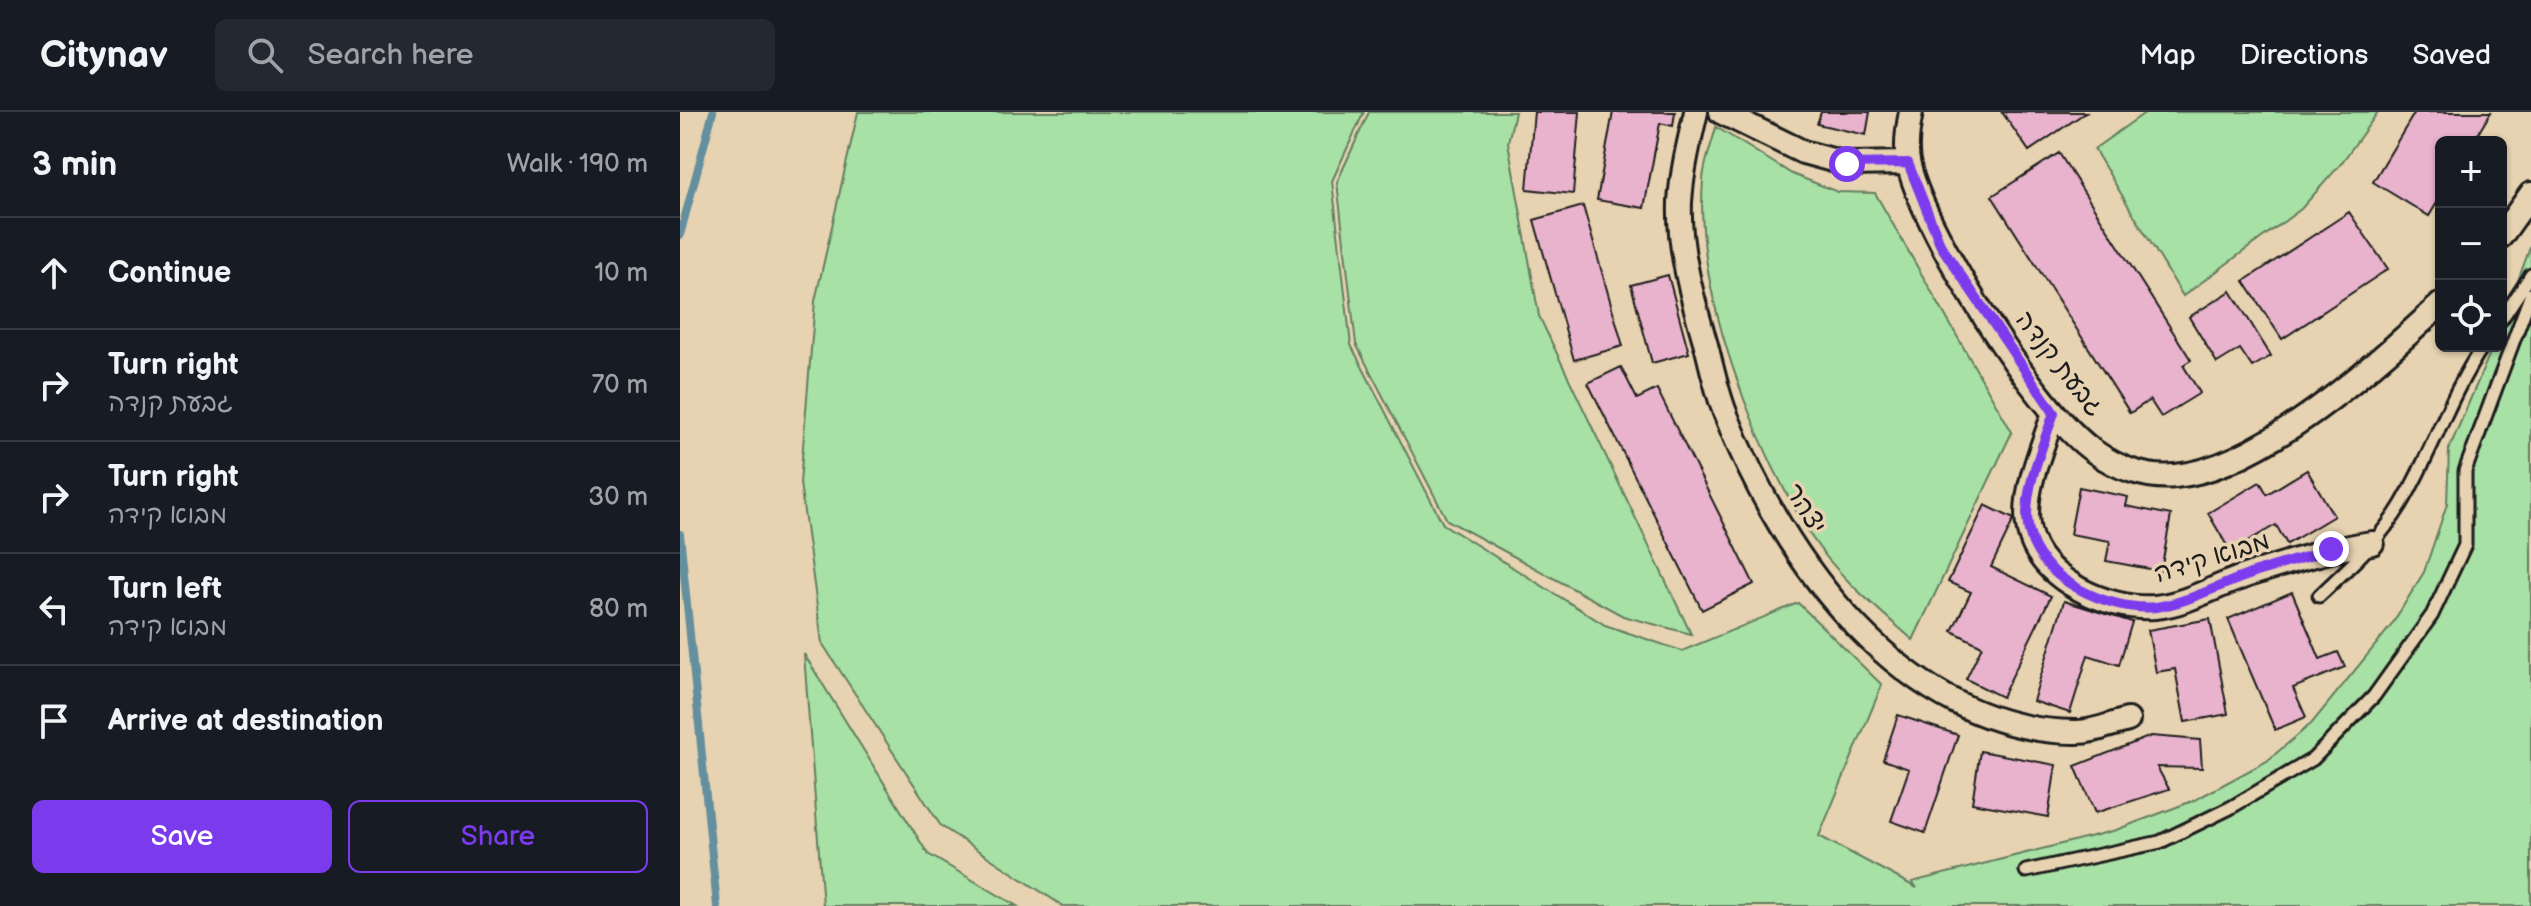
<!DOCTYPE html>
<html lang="en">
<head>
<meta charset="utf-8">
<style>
  :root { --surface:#171b24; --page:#242831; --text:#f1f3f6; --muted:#9ea1a6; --line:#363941; --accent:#7c3aed }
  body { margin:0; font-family:"Balsamiq Sans","Playpen Sans Hebrew",sans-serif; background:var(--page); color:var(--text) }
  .controls { position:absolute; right:24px; top:24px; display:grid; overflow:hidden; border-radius:12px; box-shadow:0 2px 6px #0004 }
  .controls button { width:72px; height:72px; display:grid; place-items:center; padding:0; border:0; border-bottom:2px solid var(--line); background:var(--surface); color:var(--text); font:40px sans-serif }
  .stop { position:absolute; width:24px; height:24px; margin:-18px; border:6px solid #7c3aed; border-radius:50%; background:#fff }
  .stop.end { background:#7c3aed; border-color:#fff; box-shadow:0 2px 8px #0008 }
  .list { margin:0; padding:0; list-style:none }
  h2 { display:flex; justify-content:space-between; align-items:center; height:104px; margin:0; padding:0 32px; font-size:34px }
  h2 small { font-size:26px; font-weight:400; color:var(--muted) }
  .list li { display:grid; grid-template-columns:52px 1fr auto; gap:24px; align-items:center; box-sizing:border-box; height:112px; padding:0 32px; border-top:2px solid var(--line) }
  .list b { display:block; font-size:30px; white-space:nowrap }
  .list p { margin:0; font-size:26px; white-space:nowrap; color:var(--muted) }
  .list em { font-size:26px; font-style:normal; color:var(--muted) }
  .actions { display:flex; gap:16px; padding:24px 32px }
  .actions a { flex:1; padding:18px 0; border:2px solid var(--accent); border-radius:12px; text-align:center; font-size:28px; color:var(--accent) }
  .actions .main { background:var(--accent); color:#fff }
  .icon { flex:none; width:44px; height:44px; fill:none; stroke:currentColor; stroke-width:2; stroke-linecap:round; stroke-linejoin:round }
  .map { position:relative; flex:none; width:1851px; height:794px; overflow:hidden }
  header { display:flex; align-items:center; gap:48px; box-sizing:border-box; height:112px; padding:0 40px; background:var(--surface); border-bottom:2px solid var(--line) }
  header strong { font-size:38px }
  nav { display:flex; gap:44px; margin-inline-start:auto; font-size:28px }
  .search { width:560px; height:72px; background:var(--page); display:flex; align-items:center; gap:20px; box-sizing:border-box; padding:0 28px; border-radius:12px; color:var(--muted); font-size:30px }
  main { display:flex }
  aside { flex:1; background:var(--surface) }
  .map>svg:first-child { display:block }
  .green { fill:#a8e1a5; stroke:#627e60; stroke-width:2 }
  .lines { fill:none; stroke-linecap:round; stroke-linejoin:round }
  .stream { stroke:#638f9e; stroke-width:8 }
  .building { fill:#e9b3cd; stroke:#1c1c1c; stroke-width:2 }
  .service-casing { stroke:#1c1c1c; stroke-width:17 }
  .minor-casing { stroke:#1c1c1c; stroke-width:28 }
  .service { stroke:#e7d3b1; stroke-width:11 }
  .minor { stroke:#e7d3b1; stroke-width:22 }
  .route { stroke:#7c3aed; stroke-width:10 }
  .labels { text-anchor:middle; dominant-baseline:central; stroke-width:7; stroke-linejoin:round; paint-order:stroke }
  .street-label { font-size:26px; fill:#1c1c1c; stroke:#e7d3b1 }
</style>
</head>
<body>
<header>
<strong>Citynav</strong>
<div class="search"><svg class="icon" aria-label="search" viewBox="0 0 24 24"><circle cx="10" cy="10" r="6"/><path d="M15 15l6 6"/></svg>Search here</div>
<nav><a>Map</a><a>Directions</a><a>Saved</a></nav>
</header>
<main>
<aside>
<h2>3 min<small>Walk · 190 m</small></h2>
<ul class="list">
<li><svg class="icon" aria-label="ahead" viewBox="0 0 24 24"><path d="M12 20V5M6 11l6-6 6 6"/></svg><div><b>Continue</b></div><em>10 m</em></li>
<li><svg class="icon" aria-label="right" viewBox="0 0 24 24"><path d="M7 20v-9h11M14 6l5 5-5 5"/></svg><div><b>Turn right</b><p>גבעת קנדה</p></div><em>70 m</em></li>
<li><svg class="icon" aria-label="right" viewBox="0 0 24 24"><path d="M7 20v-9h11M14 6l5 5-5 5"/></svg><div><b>Turn right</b><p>מבוא קידה</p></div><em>30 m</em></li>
<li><svg class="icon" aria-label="left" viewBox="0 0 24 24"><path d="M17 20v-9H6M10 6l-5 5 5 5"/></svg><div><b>Turn left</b><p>מבוא קידה</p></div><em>80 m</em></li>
<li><svg class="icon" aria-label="arrive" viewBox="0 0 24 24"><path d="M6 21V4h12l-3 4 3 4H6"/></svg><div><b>Arrive at destination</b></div></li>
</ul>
<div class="actions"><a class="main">Save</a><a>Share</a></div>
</aside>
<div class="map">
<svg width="1851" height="794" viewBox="0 0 1851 794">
  <rect width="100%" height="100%" fill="#e7d3b1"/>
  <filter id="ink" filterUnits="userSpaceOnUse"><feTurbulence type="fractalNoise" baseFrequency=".0125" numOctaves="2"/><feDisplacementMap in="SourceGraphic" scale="16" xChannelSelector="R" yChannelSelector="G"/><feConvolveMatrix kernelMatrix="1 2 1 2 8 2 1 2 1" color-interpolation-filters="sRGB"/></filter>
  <g filter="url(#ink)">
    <path class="green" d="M178 0H684L652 69 671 233 763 412 925 513 1002 539 1118 491 1202 573 1139 724 1237 776 1232 770 1436 718 1515 688 1587 649 1632 611 1711 514 1744 460 1767 392 1769 337 1813 234H1821V215L1851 133V794H383L261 714 142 531 120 371 135 189Z
      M689 0H835L828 30 859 204 1011 522 943 504 767 408 676 232 657 70Z
      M1466 0H1698L1660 53 1621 97 1503 184 1414 37Z
      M1036 15 1112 62 1158 80 1195 81 1332 320 1233 528C1198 497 1157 464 1131 424 1073 331 1014 179 1023 68 1024 51 1032 32 1036 15Z
      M124 542 248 742 337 794H143Z"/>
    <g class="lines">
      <path class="stream" d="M0 123 33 0
        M0 422 37 794"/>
    </g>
    <path class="building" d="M854 0H900L893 82 847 77Z
      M933 0H995L993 14 980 11 964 96 917 88Z
      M1141 0H1190L1186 23 1137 12Z
      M1322 0H1406L1349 39Z
      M1735 0H1811L1793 30H1761V84L1749 104 1693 70Z
      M1379 41 1511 248 1503 253 1520 281 1481 305 1470 288 1450 301 1312 84Z
      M903 94 943 234 894 248 854 108Z
      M1669 100 1708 157 1602 227 1564 169Z
      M988 163 1009 241 972 251 951 173Z
      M1551 179 1591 244 1572 255 1560 237 1537 251 1509 205Z
      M941 255 957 287 977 277 1074 472 1022 498 908 271Z
      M1627 358 1654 404 1607 432 1596 413 1550 439 1528 401 1580 370 1587 382Z
      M1399 375 1448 385 1446 394 1491 403 1481 459 1426 449 1430 429 1390 422Z
      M1305 393 1334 407 1311 455 1371 484 1322 585 1286 567 1302 534 1272 519 1291 480 1268 470Z
      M1612 480 1640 547 1658 540 1665 555 1613 576 1626 605 1595 618 1548 507Z
      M1384 489 1452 510 1439 553 1408 543 1390 601 1353 589Z
      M1530 507 1548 602 1505 610 1495 557 1476 560 1468 518Z
      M1218 603 1278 623 1245 721 1211 709 1229 657 1203 648Z
      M1471 624 1520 628 1522 656 1477 655 1489 677 1415 701 1395 654Z
      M1300 639 1376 653 1368 705 1292 691Z"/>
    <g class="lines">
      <defs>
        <path id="service" d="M1821 208 1851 163
          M1639 484C1668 456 1700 428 1721 393 1752 341 1769 284 1803 234
          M1346 759 1480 730 1550 696 1633 647 1694 584 1752 503 1785 433V359L1851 182"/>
        <path id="minor" d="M1016 0C1009 30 1002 59 1000 90 998 136 1013 189 1026 233 1032 256 1037 281 1046 303 1103 448 1223 618 1395 620 1411 621 1431 612 1448 608
          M1041 0 1123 40 1167 52 1228 51
          M1231 0C1228 15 1225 39 1229 54 1246 123 1357 301 1415 340 1437 356 1467 367 1495 364 1581 357 1699 250 1761 192
          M1821 124 1851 82
          M1374 301C1350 370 1318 432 1399 477 1421 489 1450 497 1475 495 1507 492 1538 473 1568 463 1609 450 1650 437 1692 431"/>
      </defs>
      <use href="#service" class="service-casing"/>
      <use href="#minor" class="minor-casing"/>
      <use href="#service" class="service"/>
      <use href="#minor" class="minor"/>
    </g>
  </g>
  <g class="lines" filter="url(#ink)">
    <path class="route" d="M1167 52 1228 51 1261 134 1374 301C1350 371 1318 432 1399 477 1421 489 1451 498 1476 495 1506 491 1535 475 1563 465 1592 454 1622 447 1651 437"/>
  </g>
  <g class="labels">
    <g class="street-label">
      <text transform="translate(1379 252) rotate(52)">גבעת קנדה</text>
      <text transform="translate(1125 397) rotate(59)">יצהר</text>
      <text transform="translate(1532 446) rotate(-17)">מבוא קידה</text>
    </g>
  </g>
</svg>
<div class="controls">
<button>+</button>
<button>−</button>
<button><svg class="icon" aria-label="locate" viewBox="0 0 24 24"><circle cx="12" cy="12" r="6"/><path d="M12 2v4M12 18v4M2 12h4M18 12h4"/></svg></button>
</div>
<div class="stop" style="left:1167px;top:52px"></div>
<div class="stop end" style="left:1651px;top:437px"></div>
</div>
</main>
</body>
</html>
